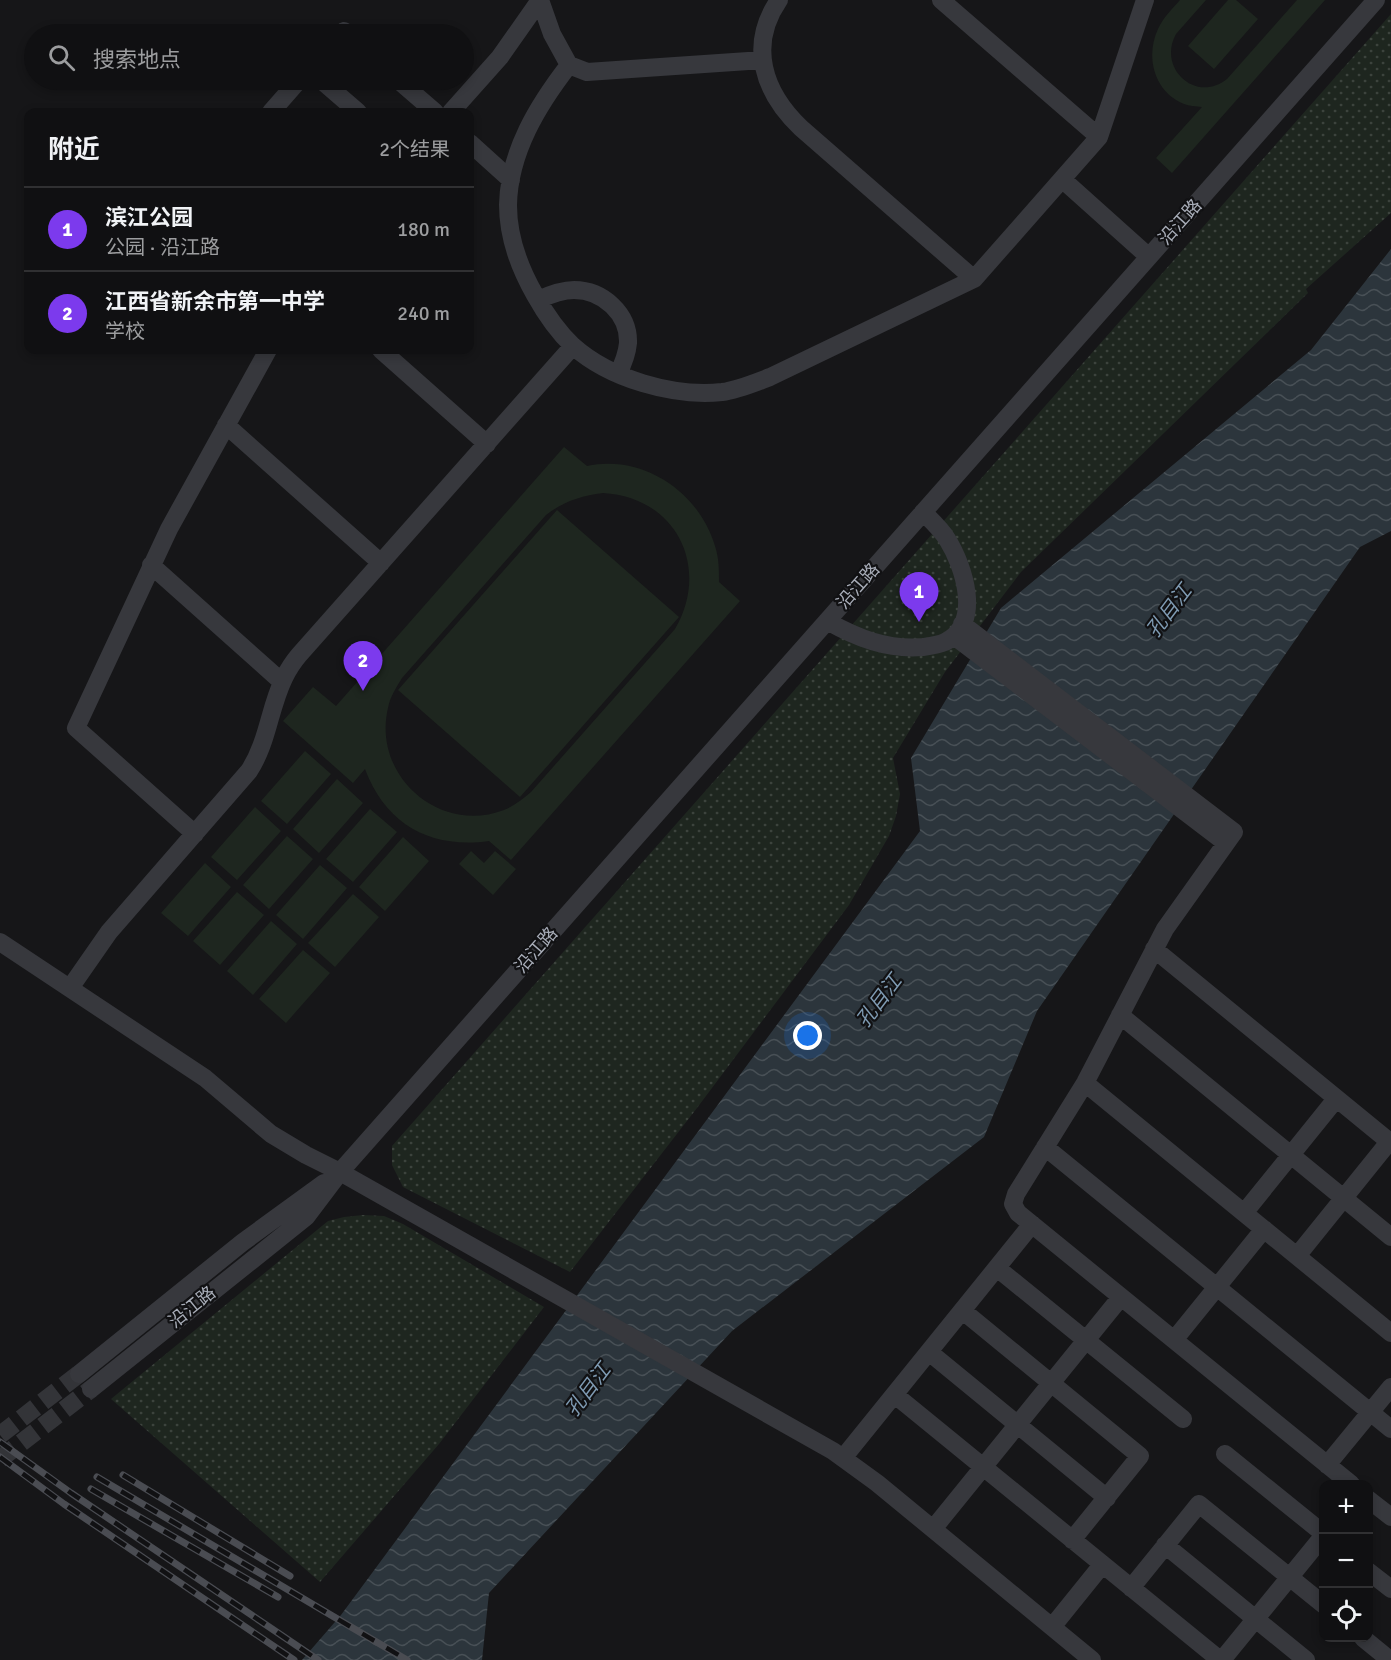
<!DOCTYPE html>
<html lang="zh">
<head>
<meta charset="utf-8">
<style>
  :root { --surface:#101012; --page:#19191b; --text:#f1f3f6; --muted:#9c9d9f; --line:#303032; --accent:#7c3aed }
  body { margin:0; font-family:Signika,"Noto Sans SC",sans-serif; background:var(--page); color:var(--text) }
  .controls { position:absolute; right:18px; bottom:18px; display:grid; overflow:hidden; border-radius:12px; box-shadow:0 3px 9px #0003 }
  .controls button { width:54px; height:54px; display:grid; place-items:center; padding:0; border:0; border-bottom:2px solid var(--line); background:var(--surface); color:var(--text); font:30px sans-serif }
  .you { position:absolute; left:808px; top:1036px; width:21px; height:21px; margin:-15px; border:4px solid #fff; border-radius:50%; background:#1a73e8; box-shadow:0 0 0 9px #1a73e833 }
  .badge { display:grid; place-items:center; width:39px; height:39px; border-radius:50%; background:var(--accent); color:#fff; font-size:20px; font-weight:700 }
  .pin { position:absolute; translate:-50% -50px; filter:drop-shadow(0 2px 3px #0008) }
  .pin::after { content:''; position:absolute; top:32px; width:21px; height:18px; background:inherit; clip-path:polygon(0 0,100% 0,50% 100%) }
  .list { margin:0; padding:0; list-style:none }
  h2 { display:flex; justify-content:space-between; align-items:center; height:78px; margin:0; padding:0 24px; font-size:26px }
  h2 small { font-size:20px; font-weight:400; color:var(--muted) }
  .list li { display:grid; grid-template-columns:39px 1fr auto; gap:18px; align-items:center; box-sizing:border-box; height:84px; padding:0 24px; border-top:2px solid var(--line) }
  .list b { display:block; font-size:22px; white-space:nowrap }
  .list p { margin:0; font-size:20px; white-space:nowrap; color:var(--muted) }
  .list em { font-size:20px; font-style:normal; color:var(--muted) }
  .icon { flex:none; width:33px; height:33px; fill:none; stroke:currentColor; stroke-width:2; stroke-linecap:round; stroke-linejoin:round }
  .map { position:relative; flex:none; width:1391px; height:1660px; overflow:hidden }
  .search { position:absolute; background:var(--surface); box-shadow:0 3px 9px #0003; left:24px; top:24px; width:450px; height:66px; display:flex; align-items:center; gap:15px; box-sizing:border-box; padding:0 21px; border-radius:33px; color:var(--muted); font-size:22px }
  .panel { position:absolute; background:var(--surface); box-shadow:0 3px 9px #0003; left:24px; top:108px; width:450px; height:246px; border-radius:12px }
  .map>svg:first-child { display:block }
  .grass { fill:url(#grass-dots) }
  .pitch { fill:#1e261f; fill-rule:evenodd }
  .water { fill:url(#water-waves) }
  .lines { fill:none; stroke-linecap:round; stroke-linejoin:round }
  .minor-tunnel { stroke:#333438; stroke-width:18; stroke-dasharray:18 9; stroke-linecap:butt }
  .minor { stroke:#37383d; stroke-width:18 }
  .rail-casing { stroke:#4a4c52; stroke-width:7 }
  .rail { stroke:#111113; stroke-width:4.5; stroke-dasharray:14; stroke-linecap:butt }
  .labels { text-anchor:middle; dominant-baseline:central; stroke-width:4.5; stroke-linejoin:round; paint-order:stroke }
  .street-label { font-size:18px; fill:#a8adb8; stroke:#111113 }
  .water-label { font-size:20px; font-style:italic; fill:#7f9bb3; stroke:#111113 }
</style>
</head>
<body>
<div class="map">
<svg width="1391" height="1660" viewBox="0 0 1391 1660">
  <defs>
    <pattern id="grass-dots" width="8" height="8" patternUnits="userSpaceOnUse" patternTransform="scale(1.5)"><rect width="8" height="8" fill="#1e261f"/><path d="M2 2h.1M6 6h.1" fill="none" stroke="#3c433d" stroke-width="1.8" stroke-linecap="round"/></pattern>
    <pattern id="water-waves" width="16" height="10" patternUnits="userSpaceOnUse" patternTransform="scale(1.5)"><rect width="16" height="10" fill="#2c353c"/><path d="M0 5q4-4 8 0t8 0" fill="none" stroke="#485056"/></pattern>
  </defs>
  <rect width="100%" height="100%" fill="#161618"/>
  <path class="grass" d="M1391 14V213L1306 289 1308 293 1021 572 945 672 893 758 900 794 896 816 889 836 849 905 697 1108 570 1272 403 1187 392 1165V1146Z
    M363 1215 384 1216 403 1224 544 1307 439 1444 320 1582 111 1399 328 1221 344 1217Z"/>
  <path class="pitch" d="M1180 0H1206L1176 34C1157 68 1196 104 1227 79L1297 0H1325L1172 173 1156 158 1202 107C1196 106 1189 106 1184 104 1154 92 1145 57 1158 29 1163 18 1172 9 1180 0Z
    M1228 0H1236L1258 19 1214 69 1188 46Z
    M564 447 587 466C643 454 699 492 715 546 719 558 719 570 719 582L740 601 511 860 489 841C431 849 386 825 365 769L353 783 283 721 313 687 336 706ZM603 493C676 497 711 567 675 629L531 792C523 799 514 806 504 810 439 835 372 775 388 708 390 697 396 688 402 678L546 515C564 501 581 496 603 493Z
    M557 510 679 617 520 797 398 690Z
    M305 751 331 774 287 824 261 801Z
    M337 779 363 803 319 853 293 829Z
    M255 807 281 831 237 880 211 857Z
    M370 809 397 832 353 882 326 859Z
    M287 836 313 859 269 909 243 885Z
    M403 837 429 861 385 911 359 887Z
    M471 851 484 863 495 851 516 869 493 895 459 864Z
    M205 863 231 887 188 936 161 913Z
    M320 865 347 888 303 939 276 915Z
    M237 892 264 915 220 965 193 941Z
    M353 894 379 917 335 967 308 943Z
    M271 921 297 944 253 995 227 971Z
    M303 950 330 973 286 1023 259 999Z"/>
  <path class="water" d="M1391 249V531L1360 547 1037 1011 984 1137 732 1331 489 1593 482 1660H302L341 1615 920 831 911 758 1001 608 1311 350Z"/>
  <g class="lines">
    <path class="minor-tunnel" d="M0 1435 79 1374
      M0 1459 91 1389"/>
    <path class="minor" d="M540 0 552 34 569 65 587 72 763 60
      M779 0C748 45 763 92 801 128L974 279
      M941 0 1099 137
      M344 31 348 34
      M569 65C538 105 509 152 508 205 508 238 519 267 535 295 545 313 558 332 573 346 610 379 673 397 722 392 738 390 754 383 770 377L974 279 1099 137 1145 0
      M321 80 358 112
      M398 80 435 112
      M271 112 299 80
      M451 112 500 57 540 0
      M470 143 511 180
      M1062 179 1149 257
      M538 300C549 295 561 290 574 290 603 290 629 314 628 343 627 354 623 364 618 374
      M381 350 487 444
      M226 425 381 563
      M151 565 282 682
      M827 621C857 638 887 650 923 647 930 646 938 645 945 642 983 624 964 566 947 539 941 529 932 521 923 512
      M962 624 1234 832 1165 929 1085 1083 1016 1194 1013 1204 1018 1213 1351 1484
      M954 636 1226 843
      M195 834 76 728 169 529 268 350
      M0 942 205 1078 271 1134 306 1155 340 1172 833 1451 877 1483 1092 1660
      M1154 949 1391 1143
      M70 988 109 932 249 771C268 742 269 709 284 678 288 670 293 662 299 655L573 346
      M1120 1015 1391 1237
      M1085 1083 1391 1333
      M1045 1147 1391 1429
      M1244 1213 1336 1099
      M1297 1256 1389 1142
      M997 1268 1183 1419
      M963 1311 1140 1456 1072 1540
      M1174 1340 1264 1229
      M929 1352 1107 1498
      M79 1374 243 1242 324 1183
      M91 1389 306 1217 340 1172 1376 0
      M895 1395 1220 1660
      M1225 1454 1324 1534
      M843 1458 1032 1224
      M1327 1465 1391 1387
      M1368 1499 1391 1517
      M933 1529 1121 1297
      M1165 1545 1306 1660
      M1368 1571 1391 1589
      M1131 1588 1199 1504 1324 1605
      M1052 1627 1102 1565
      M1363 1638 1390 1660
      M1222 1660 1324 1535"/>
    <defs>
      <path id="rail" d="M0 1442 71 1493 318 1660
        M0 1457 64 1504 294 1660
        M123 1475 290 1576
        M97 1477 407 1660
        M91 1489 278 1597"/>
    </defs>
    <use href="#rail" class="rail-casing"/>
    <use href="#rail" class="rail"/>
  </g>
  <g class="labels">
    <g class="street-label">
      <text transform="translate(1180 222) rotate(-48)">沿江路</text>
      <text transform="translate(858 586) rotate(-49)">沿江路</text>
      <text transform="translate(536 950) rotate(-49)">沿江路</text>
      <text transform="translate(192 1307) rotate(-39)">沿江路</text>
    </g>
    <g class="water-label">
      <text transform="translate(1169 611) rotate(-53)">孔目江</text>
      <text transform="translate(879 1001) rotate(-53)">孔目江</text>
      <text transform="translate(588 1390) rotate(-53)">孔目江</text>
    </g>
  </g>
</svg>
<div class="controls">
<button>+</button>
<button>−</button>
<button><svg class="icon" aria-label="locate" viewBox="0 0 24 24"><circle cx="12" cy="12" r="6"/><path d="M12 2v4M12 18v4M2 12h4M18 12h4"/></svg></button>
</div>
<div class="you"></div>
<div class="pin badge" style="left:919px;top:622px">1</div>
<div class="pin badge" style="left:363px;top:691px">2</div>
<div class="search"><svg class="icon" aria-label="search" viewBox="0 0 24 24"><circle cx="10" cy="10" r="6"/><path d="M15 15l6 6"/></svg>搜索地点</div>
<section class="panel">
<h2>附近<small>2个结果</small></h2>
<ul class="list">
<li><span class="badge">1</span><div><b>滨江公园</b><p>公园 · 沿江路</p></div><em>180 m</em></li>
<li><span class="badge">2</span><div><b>江西省新余市第一中学</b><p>学校</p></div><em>240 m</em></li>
</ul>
</section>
</div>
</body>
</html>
